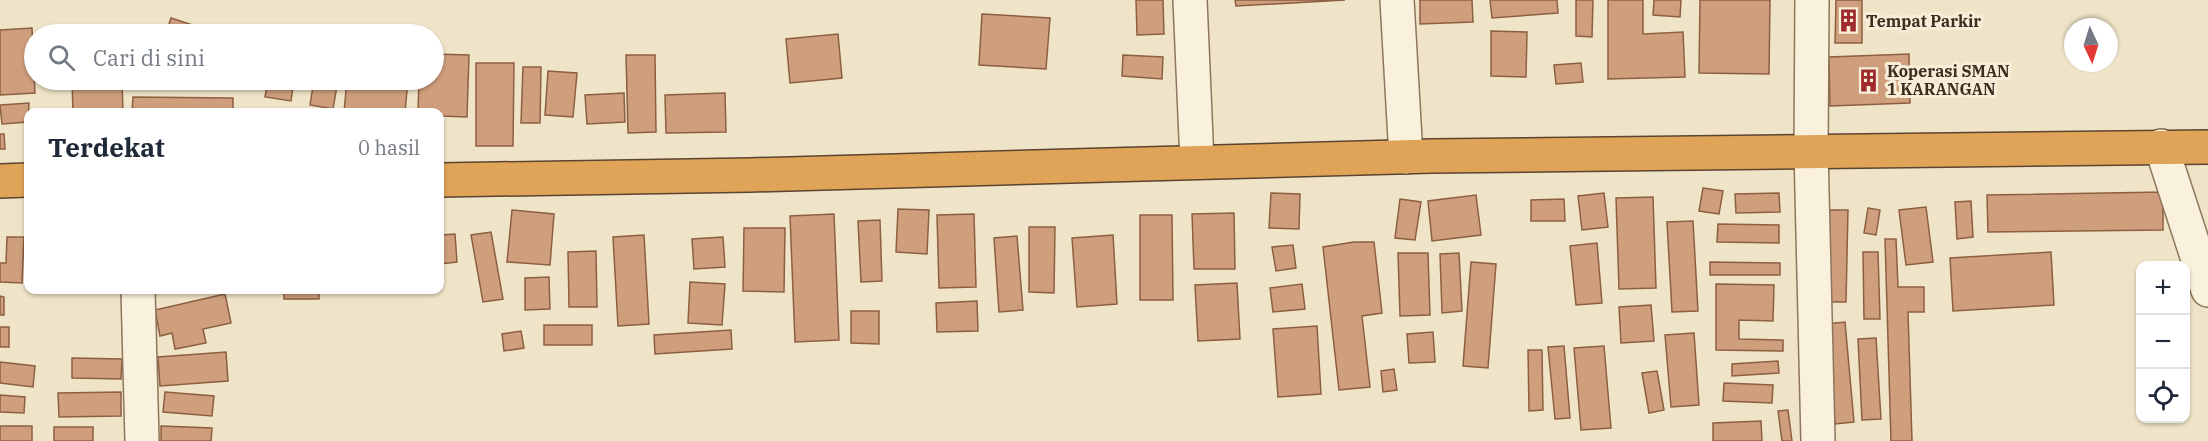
<!DOCTYPE html>
<html lang="id">
<head>
<meta charset="utf-8">
<style>
  :root { --surface:#fff; --page:#f2f2f3; --text:#1f2937; --muted:#747a83; --line:#e0e1e3 }
  body { margin:0; font-family:"IBM Plex Serif",serif; background:var(--page); color:var(--text) }
  .controls { position:absolute; right:18px; bottom:18px; display:grid; overflow:hidden; border-radius:12px; box-shadow:0 2px 4px #0004 }
  .controls button { width:54px; height:54px; display:grid; place-items:center; padding:0; border:0; border-bottom:2px solid var(--line); background:var(--surface); color:var(--text); font:30px sans-serif }
  .compass { position:absolute; left:2064px; top:18px; width:54px; height:54px; border-radius:50%; background:var(--surface); box-shadow:0 2px 4px #0004; rotate:176deg }
  .list { margin:0; padding:0; list-style:none }
  h2 { display:flex; justify-content:space-between; align-items:center; height:78px; margin:0; padding:0 24px; font-size:26px }
  h2 small { font-size:20px; font-weight:400; color:var(--muted) }
  .icon { flex:none; width:33px; height:33px; fill:none; stroke:currentColor; stroke-width:2; stroke-linecap:round; stroke-linejoin:round }
  .map { position:relative; flex:none; width:2208px; height:441px; overflow:hidden }
  .search { position:absolute; background:var(--surface); box-shadow:0 2px 4px #0004; left:24px; top:24px; width:420px; height:66px; display:flex; align-items:center; gap:15px; box-sizing:border-box; padding:0 21px; border-radius:33px; color:var(--muted); font-size:22px }
  .panel { position:absolute; background:var(--surface); box-shadow:0 2px 4px #0004; left:24px; top:108px; width:420px; height:186px; border-radius:12px }
  .map>svg:first-child { display:block }
  .building { fill:#cf9f7d; stroke:#8d5f41; stroke-width:1.5 }
  .lines { fill:none; stroke-linecap:round; stroke-linejoin:round }
  .minor-casing { stroke:#8d765c; stroke-width:36 }
  .highway-casing { stroke:#5b4430; stroke-width:36 }
  .minor { stroke:#faf1dc; stroke-width:33 }
  .highway { stroke:#e0a458; stroke-width:33 }
  .labels { text-anchor:middle; dominant-baseline:central; stroke-width:6; stroke-linejoin:round; paint-order:stroke }
  .poi-label { font-size:16px; font-weight:bold; fill:#3d2e20; stroke:#f7eed8; text-anchor:start }
</style>
</head>
<body>
<div class="map">
<svg width="2208" height="441" viewBox="0 0 2208 441">
  <rect width="100%" height="100%" fill="#f0e4c8"/>
  <path class="building" d="M1136 0H1163L1164 34 1137 35Z
    M1235 0H1345L1236 6Z
    M1420 0H1472L1473 22 1420 24Z
    M1490 0H1557L1558 13 1492 18Z
    M1576 0H1593L1592 37 1576 36Z
    M1608 0H1643V34L1683 32 1685 77 1608 79Z
    M1654 0H1681L1680 17 1653 15Z
    M1700 0H1770L1769 74 1699 73Z
    M1836 0H1862V43H1835Z
    M982 14 1050 18 1046 69 979 65Z
    M171 18 220 34H166Z
    M32 28 35 93 0 95V30Z
    M1491 31 1527 32 1526 77 1491 76Z
    M838 34 842 78 790 83 786 39Z
    M434 54 469 55 467 117 440 116V112H418L419 80H434Z
    M1909 54 1910 103 1830 106 1829 57Z
    M626 55H655L656 132 628 133Z
    M1123 55 1163 57 1162 79 1122 76Z
    M476 63H514L513 146H476Z
    M1581 63 1583 82 1556 84 1554 65Z
    M523 67H541L540 123H521Z
    M548 71 577 73 573 117 545 115Z
    M72 80H122L123 112H73Z
    M268 80H294L291 101 265 97Z
    M314 80H338L333 109 310 105Z
    M347 80H408L405 112H344Z
    M624 93 625 122 587 124 585 95Z
    M725 93 726 132 666 133 665 95Z
    M133 97 233 98V112H132Z
    M29 103 28 122 2 124 0 105Z
    M0 134H4L5 149H0Z
    M1703 188 1723 191 1719 214 1699 211Z
    M2163 192V230L1988 232 1987 195Z
    M1271 193 1300 194 1299 229 1269 228Z
    M1604 193 1608 227 1582 230 1578 196Z
    M1779 193 1780 212 1736 213 1735 194Z
    M1476 195 1481 235 1432 241 1428 201Z
    M1653 197 1656 288 1619 289 1616 198Z
    M1400 199 1421 202 1415 240 1395 238Z
    M1564 199 1565 221H1531V200Z
    M1971 201 1973 237 1957 239 1955 202Z
    M1926 207 1933 262 1906 265 1899 210Z
    M1868 208 1880 210 1876 235 1864 233Z
    M898 209 929 210 927 254 896 252Z
    M512 210 554 214 550 265 507 262Z
    M1827 210H1848L1846 302H1825Z
    M1234 213 1235 269H1194L1192 214Z
    M834 214 839 340 795 342 790 216Z
    M974 214 976 287 939 288 937 215Z
    M1140 215H1172L1173 300H1140Z
    M880 220 882 281 861 282 858 221Z
    M1693 221 1698 311 1672 312 1667 222Z
    M1718 224 1779 225V243L1717 242Z
    M1029 227H1055L1054 293 1029 292Z
    M744 228H785L784 292 743 291Z
    M491 232 503 299 483 302 471 235Z
    M455 234 457 262 440 264V235Z
    M644 235 649 324 618 326 613 237Z
    M1113 235 1117 304 1077 307 1072 238Z
    M1017 236 1023 310 999 312 994 238Z
    M7 237H24L22 283 0 282V263H6Z
    M723 237 725 267 694 269 692 239Z
    M1885 239H1896L1898 287H1924V312H1908L1912 441H1891Z
    M1354 242H1374L1382 313 1362 316 1370 387 1339 390 1323 247Z
    M1597 243 1602 303 1576 305 1570 246Z
    M1293 245 1296 268 1276 271 1272 247Z
    M596 251 597 307H569L568 252Z
    M1863 252H1878L1880 319H1864Z
    M2051 252 2054 305 1953 311 1950 258Z
    M1398 253H1428L1430 315 1400 316Z
    M1459 253 1462 311 1442 313 1440 254Z
    M1471 262 1496 264 1488 368 1463 366Z
    M1710 262 1780 263V275H1710Z
    M549 277 550 309 525 310V278Z
    M690 282 725 284 722 325 688 323Z
    M1237 283 1240 339 1198 341 1195 285Z
    M1302 284 1305 309 1273 312 1270 288Z
    M1716 284 1774 285 1773 321 1739 320V339L1783 340V351L1716 350Z
    M80 290H115V291L80 293Z
    M284 290H319V299H284Z
    M225 294 231 323 203 329 206 343 175 349 172 333 160 336 155 310Z
    M0 296 4 297V315H0Z
    M977 301 978 331 937 332 936 303Z
    M1651 305 1654 341 1621 343 1619 307Z
    M851 311H879V344L851 343Z
    M1845 322 1854 422 1835 424 1826 324Z
    M544 325H592V345H544Z
    M1317 326 1321 394 1278 397 1273 329Z
    M0 327H9V347H0Z
    M731 330 732 349 655 354 654 335Z
    M521 331 524 348 504 351 502 334Z
    M1433 332 1435 362 1409 363 1407 334Z
    M1694 333 1699 405 1671 407 1665 335Z
    M1876 338 1881 419 1862 420 1858 339Z
    M1564 346 1570 418 1555 419 1548 347Z
    M1604 346 1611 428 1581 430 1574 348Z
    M1528 350H1542L1543 410 1529 411Z
    M226 352 228 381 160 386 158 357Z
    M72 358 122 359 121 379 72 378Z
    M1778 361 1779 373 1732 376V364Z
    M0 362 35 366 33 387 0 383Z
    M1394 369 1397 390 1383 392 1381 371Z
    M1657 371 1664 410 1649 413 1642 373Z
    M1724 383 1773 385 1772 403 1723 401Z
    M121 392V416L59 417 58 393Z
    M165 392 214 396 212 416 163 412Z
    M0 395 25 397 24 413 0 412Z
    M1788 410 1792 441H1782L1778 411Z
    M1761 421 1762 441H1713V423Z
    M0 426H32V441H0Z
    M161 426 212 428 211 441H161Z
    M54 427H93V441H54Z"/>
  <g class="lines">
    <defs>
      <path id="minor" d="M1190 0 1197 162
        M1397 0 1406 157
        M1812 0 1811 150 1818 441
        M2161 146 2208 290
        M138 290 142 441"/>
      <path id="highway" d="M440 180 750 175 1432 156 2208 147
        M0 181 28 180"/>
    </defs>
    <use href="#minor" class="minor-casing"/>
    <use href="#highway" class="highway-casing"/>
    <use href="#minor" class="minor"/>
    <use href="#highway" class="highway"/>
  </g>
  <defs>
    <symbol id="building-bare" viewBox="-9 -9 18 18"><path d="M-4-6H4V6H1V3H-1V6H-4ZM-2.5-4.3h1.7v1.8h-1.7ZM.8-4.3h1.7v1.8H.8ZM-2.5-1h1.7V.8h-1.7ZM.8-1h1.7V.8H.8Z" fill="#9e2a2b" stroke="#f7eed8" stroke-width="2.5" paint-order="stroke"/></symbol>
  </defs>
  <g fill-rule="evenodd">
    <use href="#building-bare" x="1832" y="4" width="33" height="33"/>
    <use href="#building-bare" x="1852" y="64" width="33" height="33"/>
  </g>
  <g class="labels">
    <g class="poi-label">
      <text x="1866" y="21">Tempat Parkir</text>
      <text x="1887" y="71">Koperasi SMAN<tspan x="1887" dy="18">1 KARANGAN</tspan></text>
    </g>
  </g>
</svg>
<div class="controls">
<button>+</button>
<button>−</button>
<button><svg class="icon" aria-label="locate" viewBox="0 0 24 24"><circle cx="12" cy="12" r="6"/><path d="M12 2v4M12 18v4M2 12h4M18 12h4"/></svg></button>
</div>
<svg class="compass" viewBox="-18 -18 36 36"><path d="M0-13l5 13h-10z" fill="#e53935"/><path d="M0 13l5-13h-10z" fill="#747a83"/></svg>
<div class="search"><svg class="icon" aria-label="search" viewBox="0 0 24 24"><circle cx="10" cy="10" r="6"/><path d="M15 15l6 6"/></svg>Cari di sini</div>
<section class="panel">
<h2>Terdekat<small>0 hasil</small></h2>
<ul class="list">
</ul>
</section>
</div>
</body>
</html>
